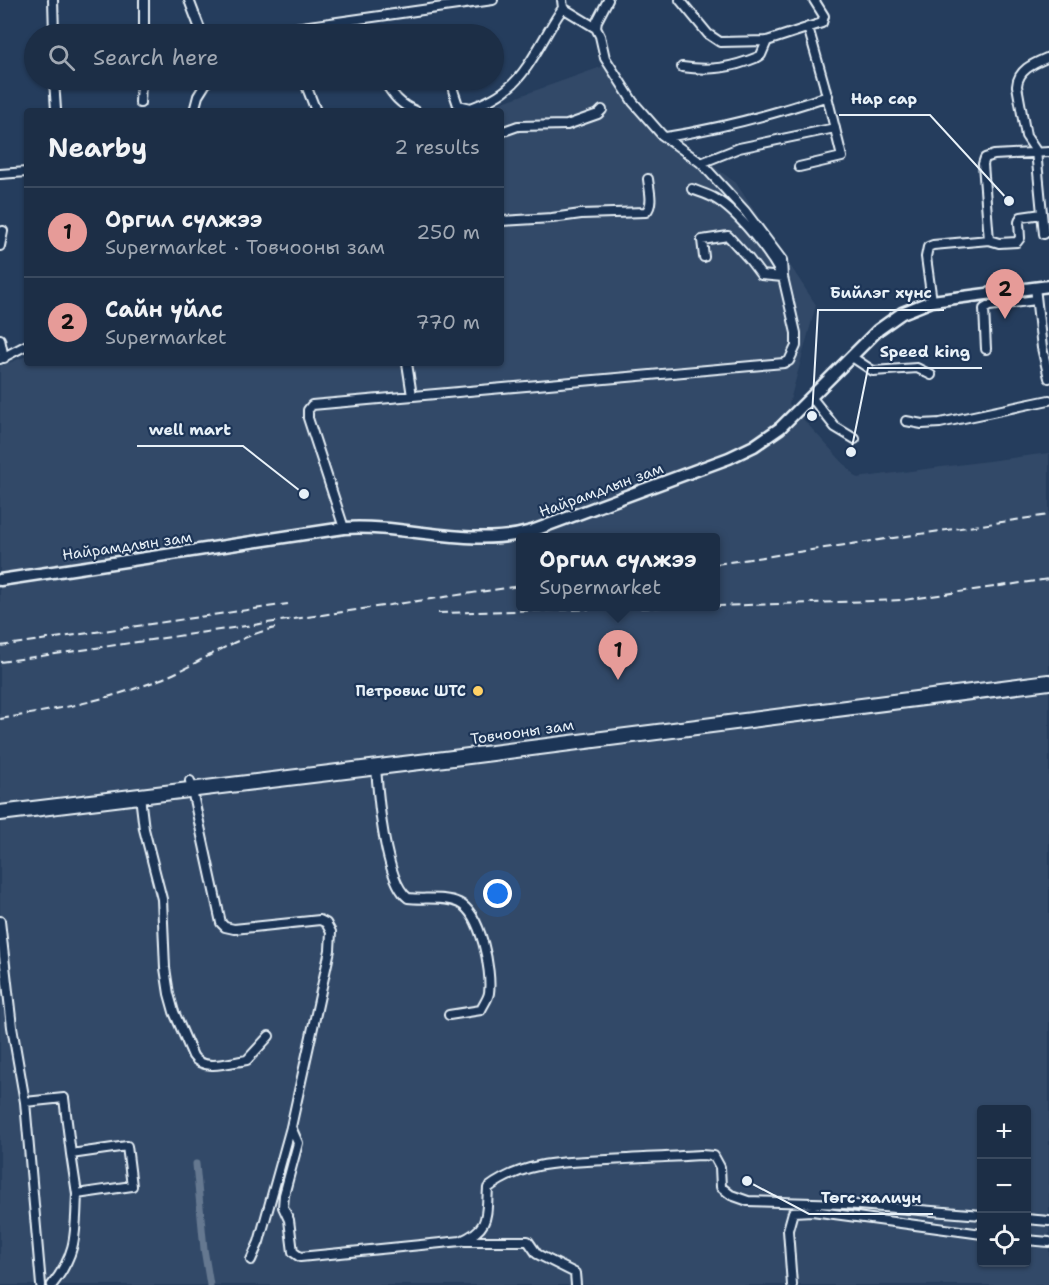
<!DOCTYPE html>
<html lang="en">
<head>
<meta charset="utf-8">
<style>
  :root { --surface:#1c2e46; --page:#25364d; --text:#f1f3f6; --muted:#a0a8b3; --line:#3a4a5f; --accent:#e69b98 }
  body { margin:0; font-family:"Shantell Sans",sans-serif; background:var(--page); color:var(--text) }
  .controls { position:absolute; right:18px; bottom:18px; display:grid; overflow:hidden; border-radius:6px; box-shadow:0 2px 4px #0004 }
  .controls button { width:54px; height:54px; display:grid; place-items:center; padding:0; border:0; border-bottom:2px solid var(--line); background:var(--surface); color:var(--text); font:30px sans-serif }
  .you { position:absolute; left:498px; top:894px; width:21px; height:21px; margin:-15px; border:4px solid #fff; border-radius:50%; background:#1a73e8; box-shadow:0 0 0 9px #1a73e833 }
  .badge { display:grid; place-items:center; width:39px; height:39px; border-radius:50%; background:var(--accent); color:#111; font-size:20px; font-weight:700 }
  .pin { position:absolute; translate:-50% -50px; filter:drop-shadow(0 2px 3px #0008) }
  .pin::after { content:''; position:absolute; top:32px; width:21px; height:18px; background:inherit; clip-path:polygon(0 0,100% 0,50% 100%) }
  .popup { position:absolute; left:516px; top:533px; width:204px; height:78px; box-sizing:border-box; display:grid; place-content:center; border-radius:6px; background:var(--surface); filter:drop-shadow(0 2px 4px #0005); font-size:20px; white-space:nowrap; color:var(--muted) }
  .popup b { font-size:22px; color:var(--text) }
  .popup::after { content:''; position:absolute; left:50%; top:100%; margin-left:-12px; border:12px solid transparent; border-top-color:var(--surface) }
  .list { margin:0; padding:0; list-style:none }
  h2 { display:flex; justify-content:space-between; align-items:center; height:78px; margin:0; padding:0 24px; font-size:26px }
  h2 small { font-size:20px; font-weight:400; color:var(--muted) }
  .list li { display:grid; grid-template-columns:39px 1fr auto; gap:18px; align-items:center; box-sizing:border-box; height:90px; padding:0 24px; border-top:2px solid var(--line) }
  .list b { display:block; font-size:22px; white-space:nowrap }
  .list p { margin:0; font-size:20px; white-space:nowrap; color:var(--muted) }
  .list em { font-size:20px; font-style:normal; color:var(--muted) }
  .icon { flex:none; width:33px; height:33px; fill:none; stroke:currentColor; stroke-width:2; stroke-linecap:round; stroke-linejoin:round }
  .map { position:relative; flex:none; width:1049px; height:1285px; overflow:hidden }
  .search { position:absolute; background:var(--surface); box-shadow:0 2px 4px #0004; left:24px; top:24px; width:480px; height:66px; display:flex; align-items:center; gap:15px; box-sizing:border-box; padding:0 21px; border-radius:33px; color:var(--muted); font-size:22px }
  .panel { position:absolute; background:var(--surface); box-shadow:0 2px 4px #0004; left:24px; top:108px; width:480px; height:258px; border-radius:6px }
  .map>svg:first-child { display:block }
  .built { fill:#334a68; fill-rule:evenodd }
  .lines { fill:none; stroke-linecap:round; stroke-linejoin:round }
  .canal { stroke:#657890; stroke-width:7 }
  .street-casing { stroke:#e8f1f8; stroke-width:12 }
  .secondary-casing { stroke:#e8f1f8; stroke-width:15 }
  .highway-casing { stroke:#e8f1f8; stroke-width:18 }
  .street { stroke:#1d3557; stroke-width:8 }
  .secondary { stroke:#1d3557; stroke-width:10 }
  .highway { stroke:#1d3557; stroke-width:14 }
  .rail { stroke:#e8f1f8; stroke-width:2; stroke-dasharray:9 4.5; stroke-linecap:butt }
  .poi-dot { fill:#ffd166; stroke:#1d3557; stroke-width:2 }
  .labels { text-anchor:middle; dominant-baseline:central; stroke-width:4.5; stroke-linejoin:round; paint-order:stroke }
  .street-label { font-size:15px; fill:#e8f1f8; stroke:#1d3557 }
  .poi-label { font-size:15px; font-weight:bold; fill:#e8f1f8; stroke:#1d3557; text-anchor:end }
  .leader { fill:none; stroke:#e8f1f8; stroke-width:2 }
  .callout-dot { fill:#e8f1f8; stroke:#1d3557; stroke-width:2 }
  .callout-label { font-size:16px; text-anchor:middle; font-weight:bold; fill:#e8f1f8; stroke:#1d3557; stroke-width:4.5; stroke-linejoin:round; paint-order:stroke }
</style>
</head>
<body>
<div class="map">
<svg width="1049" height="1285" viewBox="0 0 1049 1285">
  <rect width="100%" height="100%" fill="#253d5d"/>
  <filter id="ink" filterUnits="userSpaceOnUse"><feTurbulence type="fractalNoise" baseFrequency=".0167" numOctaves="2"/><feDisplacementMap in="SourceGraphic" scale="12" xChannelSelector="R" yChannelSelector="G"/><feConvolveMatrix kernelMatrix="1 2 1 2 8 2 1 2 1" color-interpolation-filters="sRGB"/></filter>
  <g filter="url(#ink)">
    <path class="built" d="M604 66 664 130 736 183 816 305 789 404 857 478 1049 453V1285H0V366L27 356V363H501V111H478ZM520 538H716V606H520ZM982 1110H1026V1262H982Z"/>
    <g class="lines">
      <path class="canal" d="M196 1164 204 1249 210 1285"/>
      <defs>
        <path id="street" d="M53 0 54 34
          M144 0V34
          M189 0 202 34
          M680 0 708 34 720 42 767 41 822 23 824 16 814 0
          M596 28 597 21 608 0
          M232 34 281 30 493 0
          M682 67C711 71 731 68 758 57L761 55 767 41
          M54 80 56 110
          M304 80 316 111
          M329 80 331 82
          M452 80 453 90 458 105 471 108
          M384 81C393 95 400 105 416 111
          M140 103 141 80
          M194 111 198 96 208 80
          M463 111C479 105 495 99 508 88 530 71 546 31 563 8
          M501 132 518 126 567 125 598 114 602 110
          M666 137C722 128 774 114 828 96
          M701 163 739 148 835 128
          M799 167 842 157 824 84 808 27
          M0 174 27 172
          M692 189C699 192 707 194 714 198 739 212 769 252 783 277L761 275 749 259 728 236 702 240 704 257
          M501 221 552 218 581 214 646 212C654 204 649 189 648 179
          M1044 234 1036 151 1026 136 1017 86C1018 69 1035 63 1049 57
          M989 240 983 164 985 158 994 155 1049 152
          M0 246 3 231
          M1035 287 1042 348 1049 378
          M932 301 926 257 928 247 933 245 989 240 999 243 1017 242 1020 238 1019 222 1021 217 1042 214
          M0 339 4 358
          M986 349 984 309 989 306 1036 300
          M852 357 873 371 917 368 931 375
          M0 359 27 345
          M407 363 412 396
          M812 398 835 427 855 439
          M906 421 922 424 940 423 1049 400
          M344 528 308 418V410L312 405 784 363 789 361 796 346V333L783 277 782 260 745 211 701 163 662 135 633 102 605 58 600 36 596 28 563 8 562 0
          M376 767C378 796 385 881 408 898 423 900 444 896 459 903 481 913 492 971 489 993 488 999 483 1005 481 1010L449 1015
          M190 781 221 923 225 927 234 929 320 920 326 923 331 932 330 950 291 1127 259 1242 251 1260
          M140 796 144 829 162 899 165 968 169 994 174 1012 193 1056C203 1072 231 1062 247 1060L269 1036
          M0 921 12 1027 25 1102 41 1285
          M25 1102 64 1098 71 1154 127 1146 132 1186 77 1194 71 1154
          M291 1127 298 1143 284 1195 283 1207 289 1220 293 1252 300 1257 461 1241C490 1228 486 1217 488 1188 524 1161 565 1162 608 1160 639 1158 670 1157 701 1155L714 1156 720 1167 721 1187 731 1195 748 1201 845 1204 982 1215
          M1026 1219 1049 1221
          M1026 1240 1049 1242
          M465 1241H528L537 1254 575 1273 576 1285
          M52 1285C78 1252 75 1233 77 1194
          M792 1285 788 1230 793 1212 812 1211 982 1234"/>
        <path id="secondary" d="M0 580 344 528C407 524 470 549 532 531L729 458 754 446 780 428 878 330 902 313 932 301 1049 286"/>
        <path id="highway" d="M0 813 461 757 1049 682"/>
      </defs>
      <use href="#street" class="street-casing"/>
      <use href="#secondary" class="secondary-casing"/>
      <use href="#highway" class="highway-casing"/>
      <use href="#street" class="street"/>
      <use href="#secondary" class="secondary"/>
      <use href="#highway" class="highway"/>
      <path class="rail" d="M716 564 1049 515
        M716 606 904 600 1049 579
        M438 613 703 606
        M0 646 288 604
        M0 662 520 586
        M0 719C55 710 109 700 161 679 200 664 234 637 275 628"/>
    </g>
  </g>
  <circle class="poi-dot" cx="478" cy="691" r="6"/>
  <g class="labels">
    <g class="street-label">
      <text transform="translate(601 490) rotate(-20)">Найрамдлын зам</text>
      <text transform="translate(127 546) rotate(-8)">Найрамдлын зам</text>
      <text transform="translate(522 732) rotate(-8)">Товчооны зам</text>
    </g>
    <g class="poi-label">
      <text x="466" y="691">Петровис ШТС</text>
    </g>
  </g>
  <path class="leader" d="M1009 201L930 115H839M812 416L818 310H944M851 452L868 368H982M304 494L243 446H137M747 1181L809 1214H933"/>
  <g class="callout-dot">
    <circle cx="1009" cy="201" r="6"/>
    <circle cx="812" cy="416" r="6"/>
    <circle cx="851" cy="452" r="6"/>
    <circle cx="304" cy="494" r="6"/>
    <circle cx="747" cy="1181" r="6"/>
  </g>
  <g class="callout-label">
    <text x="884" y="104">Нар сар</text>
    <text x="881" y="298">Бийлэг хүнс</text>
    <text x="925" y="357">Speed king</text>
    <text x="190" y="435">well mart</text>
    <text x="871" y="1203">Төгс халиун</text>
  </g>
</svg>
<div class="controls">
<button>+</button>
<button>−</button>
<button><svg class="icon" aria-label="locate" viewBox="0 0 24 24"><circle cx="12" cy="12" r="6"/><path d="M12 2v4M12 18v4M2 12h4M18 12h4"/></svg></button>
</div>
<div class="you"></div>
<div class="pin badge" style="left:618px;top:680px">1</div>
<div class="popup"><b>Оргил сүлжээ</b>Supermarket</div>
<div class="pin badge" style="left:1005px;top:319px">2</div>
<div class="search"><svg class="icon" aria-label="search" viewBox="0 0 24 24"><circle cx="10" cy="10" r="6"/><path d="M15 15l6 6"/></svg>Search here</div>
<section class="panel">
<h2>Nearby<small>2 results</small></h2>
<ul class="list">
<li><span class="badge">1</span><div><b>Оргил сүлжээ</b><p>Supermarket · Товчооны зам</p></div><em>250 m</em></li>
<li><span class="badge">2</span><div><b>Сайн үйлс</b><p>Supermarket</p></div><em>770 m</em></li>
</ul>
</section>
</div>
</body>
</html>
